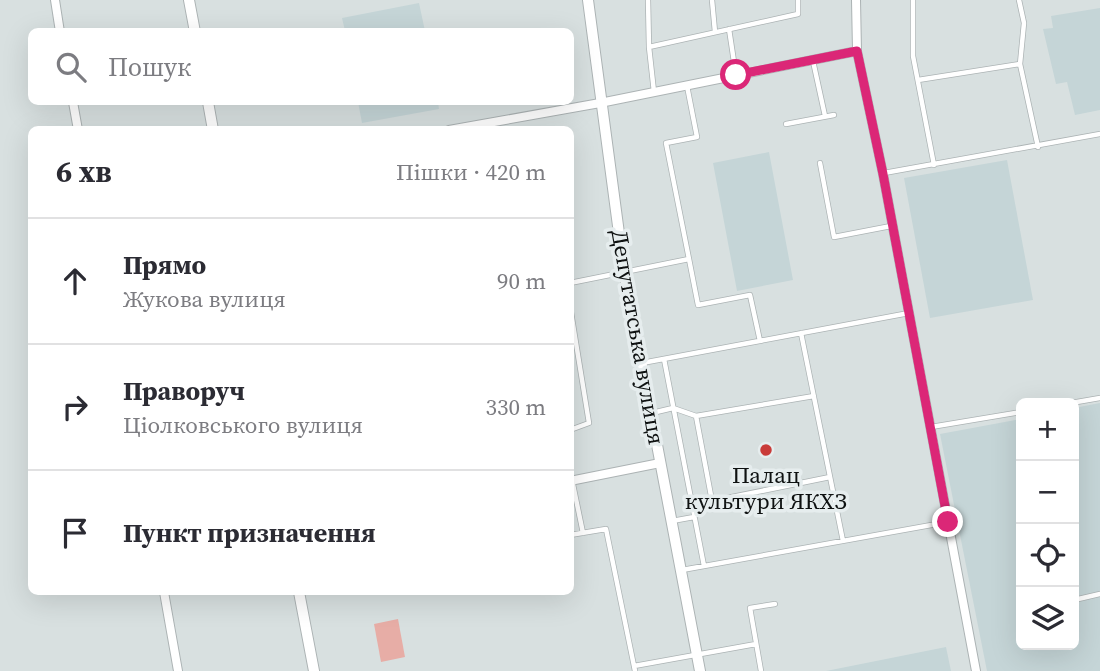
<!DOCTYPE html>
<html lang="uk">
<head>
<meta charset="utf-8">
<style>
  :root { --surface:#fff; --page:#f7f7f7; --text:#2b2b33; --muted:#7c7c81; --line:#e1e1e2 }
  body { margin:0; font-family:"Source Serif 4",serif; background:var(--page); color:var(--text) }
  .controls { position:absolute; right:21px; bottom:21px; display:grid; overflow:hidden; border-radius:10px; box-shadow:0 7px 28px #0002 }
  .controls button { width:63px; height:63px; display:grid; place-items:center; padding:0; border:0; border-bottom:2px solid var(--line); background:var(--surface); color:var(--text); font:35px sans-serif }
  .stop { position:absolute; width:21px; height:21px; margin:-16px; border:5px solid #db2777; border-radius:50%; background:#fff }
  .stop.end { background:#db2777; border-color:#fff; box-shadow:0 2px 7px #0008 }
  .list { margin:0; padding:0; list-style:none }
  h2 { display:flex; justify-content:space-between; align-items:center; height:91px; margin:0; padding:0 28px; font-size:30px }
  h2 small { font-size:23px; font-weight:400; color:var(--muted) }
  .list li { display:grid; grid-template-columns:46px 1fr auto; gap:21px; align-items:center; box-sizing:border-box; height:126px; padding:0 28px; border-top:2px solid var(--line) }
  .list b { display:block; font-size:26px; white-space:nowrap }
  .list p { margin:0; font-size:23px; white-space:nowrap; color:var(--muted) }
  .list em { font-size:23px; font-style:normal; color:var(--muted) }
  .icon { flex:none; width:38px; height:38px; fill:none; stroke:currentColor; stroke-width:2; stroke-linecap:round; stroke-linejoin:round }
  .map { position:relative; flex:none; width:1100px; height:671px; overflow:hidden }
  .search { position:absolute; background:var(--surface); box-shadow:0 7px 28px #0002; left:28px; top:28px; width:546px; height:77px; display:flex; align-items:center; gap:18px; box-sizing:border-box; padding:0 24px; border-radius:10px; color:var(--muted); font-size:26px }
  .panel { position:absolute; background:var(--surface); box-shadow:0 7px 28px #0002; left:28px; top:126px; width:546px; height:469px; border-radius:10px }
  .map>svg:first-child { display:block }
  .built { fill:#c5d5d7 }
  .green { fill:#e7ada6 }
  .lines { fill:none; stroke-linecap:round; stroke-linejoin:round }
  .lane-casing { stroke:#acb3b4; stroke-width:6 }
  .street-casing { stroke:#acb3b4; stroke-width:10 }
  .secondary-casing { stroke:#acb3b4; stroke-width:12 }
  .lane { stroke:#fff; stroke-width:4.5 }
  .street { stroke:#fff; stroke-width:8 }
  .secondary { stroke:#fff; stroke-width:10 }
  .route { stroke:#db2777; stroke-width:9 }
  .poi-dot { fill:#c93b39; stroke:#e6edee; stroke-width:2.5 }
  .labels { text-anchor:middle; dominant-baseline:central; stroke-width:7; stroke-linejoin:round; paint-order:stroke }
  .street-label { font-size:23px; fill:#0e1111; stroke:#e6edee }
  .poi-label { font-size:23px; fill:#0e1111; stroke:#e6edee }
</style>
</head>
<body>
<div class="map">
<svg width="1100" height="671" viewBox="0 0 1100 671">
  <rect width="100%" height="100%" fill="#d8e0e0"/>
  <path class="built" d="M419 3 425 31H345L342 18Z
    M1100 8V110L1075 115 1067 82 1056 84 1043 29 1053 28 1051 16Z
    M358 102H438L439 109 362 123Z
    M769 152 793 280 737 291 713 163Z
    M1007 160 1033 300 930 318 904 178Z
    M1100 403V671H987L940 434 1021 419V645H1074V408Z
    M946 647 951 671H826Z"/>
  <path class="green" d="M398 619 405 657 381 662 374 624Z"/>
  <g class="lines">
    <defs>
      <path id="lane" d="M648 0 649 47 654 92
        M712 0 715 32
        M913 0V56L934 165
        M1019 0 1024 23 1020 64 1038 147
        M729 29 736 75
        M649 47 798 14V0
        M813 61 825 116
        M918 80 1020 64
        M786 124 834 115
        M820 163 834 237 891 226
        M884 173 1100 134
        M689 259 698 305 750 295 760 341
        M570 283 689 259 666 143 697 137 687 86
        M570 306 589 423 570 430
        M801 333 843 541
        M664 359 704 566
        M642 363 909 313
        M1071 403 1100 398
        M652 413 673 408 696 416 814 396
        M696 416 712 501
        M931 427 1021 412
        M570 470 583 533
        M672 521 694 517 712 501 830 477
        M570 535 606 529 635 671
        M682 570 948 522
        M1074 600 1100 594
        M634 666 756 644
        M761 671 750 608 775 604"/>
      <path id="street" d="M55 0 60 32
        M856 0 857 51 883 174 976 671
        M73 102 78 130
        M449 130 600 103 857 51
        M570 481 660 463
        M164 592 178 671"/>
      <path id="secondary" d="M189 0 195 32
        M588 0 624 271 700 671
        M208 102 213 130
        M299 592 314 671"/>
    </defs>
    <use href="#lane" class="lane-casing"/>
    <use href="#street" class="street-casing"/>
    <use href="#secondary" class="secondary-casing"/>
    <use href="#lane" class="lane"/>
    <use href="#street" class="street"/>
    <use href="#secondary" class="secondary"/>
  </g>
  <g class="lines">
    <path class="route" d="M736 75 857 51 883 174 948 522"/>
  </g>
  <circle class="poi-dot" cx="766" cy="450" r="7"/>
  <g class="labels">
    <g class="street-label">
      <text transform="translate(638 337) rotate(80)">Депутатська вулиця</text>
    </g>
    <g class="poi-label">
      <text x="766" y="475">Палац<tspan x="766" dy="26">культури ЯКХЗ</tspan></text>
    </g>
  </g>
</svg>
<div class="controls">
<button>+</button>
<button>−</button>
<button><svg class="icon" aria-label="locate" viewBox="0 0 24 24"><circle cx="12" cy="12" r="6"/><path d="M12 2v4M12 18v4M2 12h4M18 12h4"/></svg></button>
<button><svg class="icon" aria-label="layers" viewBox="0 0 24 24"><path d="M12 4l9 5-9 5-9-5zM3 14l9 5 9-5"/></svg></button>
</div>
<div class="stop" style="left:736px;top:75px"></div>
<div class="stop end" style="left:948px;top:522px"></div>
<div class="search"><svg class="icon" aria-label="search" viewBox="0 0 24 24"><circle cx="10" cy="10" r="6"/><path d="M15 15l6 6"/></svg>Пошук</div>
<section class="panel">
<h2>6 хв<small>Пішки · 420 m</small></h2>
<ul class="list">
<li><svg class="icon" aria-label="ahead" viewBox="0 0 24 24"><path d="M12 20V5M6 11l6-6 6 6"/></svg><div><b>Прямо</b><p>Жукова вулиця</p></div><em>90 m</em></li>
<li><svg class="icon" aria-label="right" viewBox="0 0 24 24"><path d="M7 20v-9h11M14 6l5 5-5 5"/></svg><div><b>Праворуч</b><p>Ціолковського вулиця</p></div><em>330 m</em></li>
<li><svg class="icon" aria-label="arrive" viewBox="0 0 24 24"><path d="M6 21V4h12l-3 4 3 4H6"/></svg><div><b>Пункт призначення</b></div></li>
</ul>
</section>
</div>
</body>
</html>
